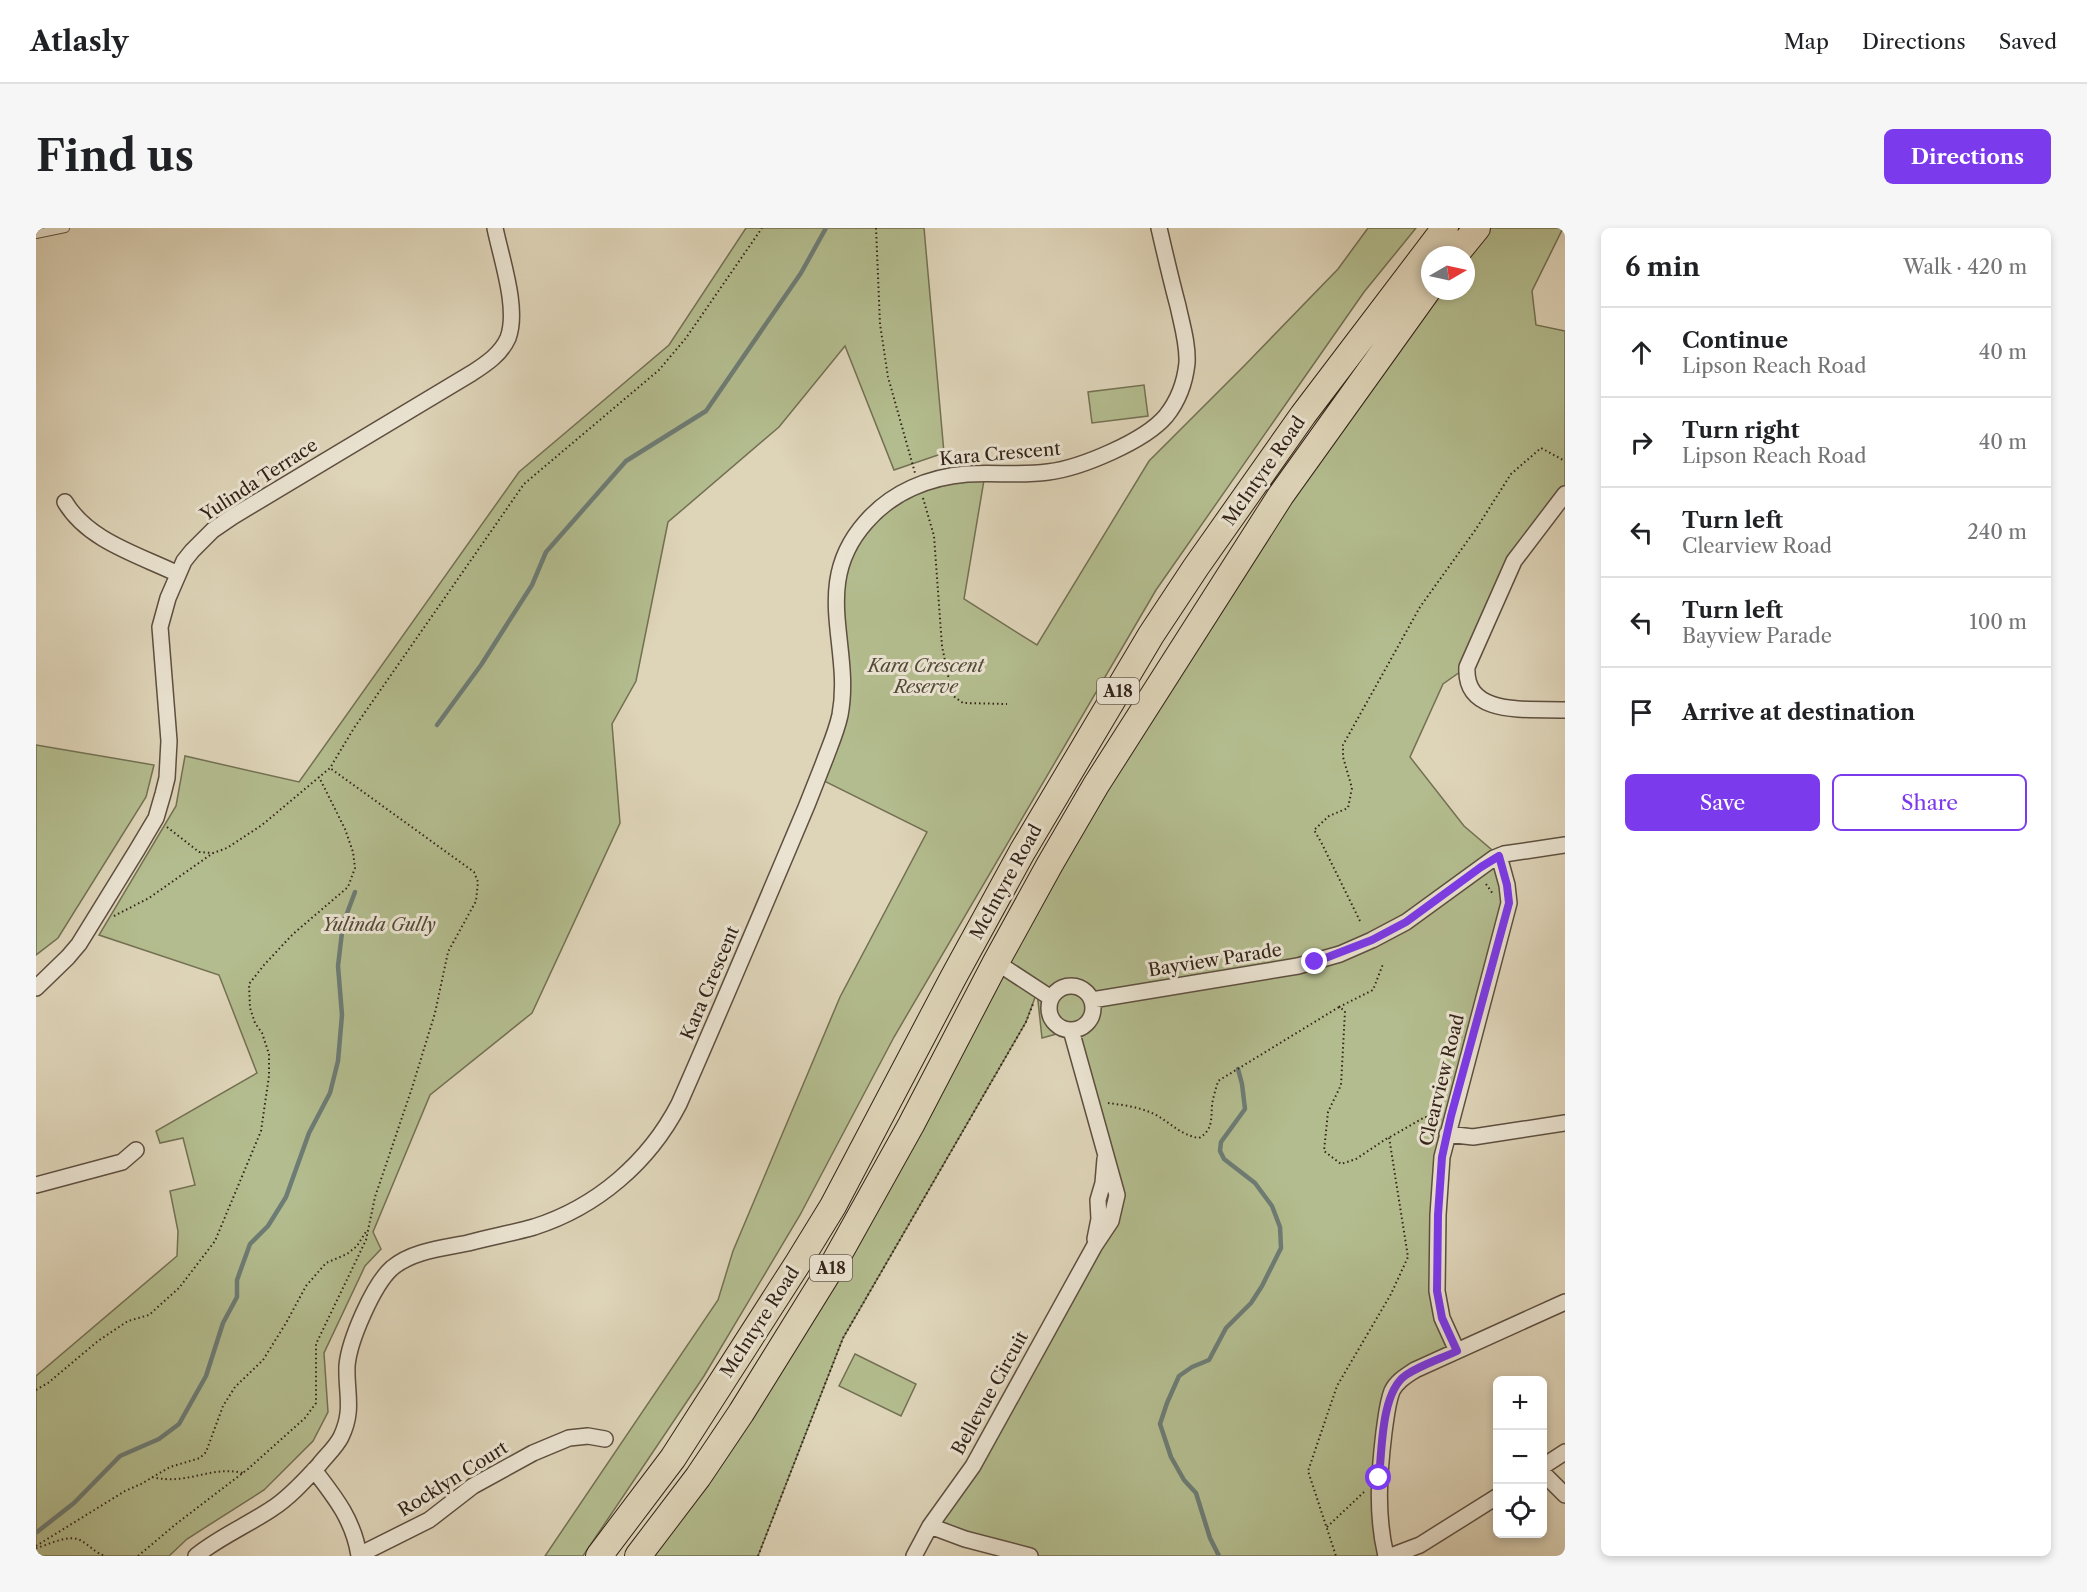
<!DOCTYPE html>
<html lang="en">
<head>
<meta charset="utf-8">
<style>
  :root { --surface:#fff; --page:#f6f6f6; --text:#202124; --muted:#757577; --line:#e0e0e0; --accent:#7c3aed }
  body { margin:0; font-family:"Libre Caslon Text",serif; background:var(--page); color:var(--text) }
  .controls { position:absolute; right:18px; bottom:18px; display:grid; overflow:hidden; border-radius:9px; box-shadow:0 3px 9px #0003 }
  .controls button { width:54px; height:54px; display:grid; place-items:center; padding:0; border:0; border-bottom:2px solid var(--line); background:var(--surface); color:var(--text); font:30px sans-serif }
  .compass { position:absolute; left:1385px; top:18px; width:54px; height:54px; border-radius:50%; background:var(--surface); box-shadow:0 3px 9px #0003; rotate:81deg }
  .stop { position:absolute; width:18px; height:18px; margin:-14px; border:4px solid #7c3aed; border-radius:50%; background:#fff }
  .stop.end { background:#7c3aed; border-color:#fff; box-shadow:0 2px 6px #0008 }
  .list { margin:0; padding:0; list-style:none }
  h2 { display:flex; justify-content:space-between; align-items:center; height:78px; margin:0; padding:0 24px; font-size:26px }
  h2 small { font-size:20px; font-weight:400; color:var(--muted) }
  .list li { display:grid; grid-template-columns:39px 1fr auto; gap:18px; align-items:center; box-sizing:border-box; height:90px; padding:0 24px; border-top:2px solid var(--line) }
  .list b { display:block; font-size:22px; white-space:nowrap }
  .list p { margin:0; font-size:20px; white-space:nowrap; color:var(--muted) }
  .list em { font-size:20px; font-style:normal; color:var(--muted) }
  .actions { display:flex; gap:12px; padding:18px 24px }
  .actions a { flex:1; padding:14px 0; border:2px solid var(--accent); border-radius:9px; text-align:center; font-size:21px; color:var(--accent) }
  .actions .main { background:var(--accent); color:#fff }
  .icon { flex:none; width:33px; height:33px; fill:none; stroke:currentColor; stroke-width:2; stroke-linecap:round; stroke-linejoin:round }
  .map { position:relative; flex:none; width:1529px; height:1328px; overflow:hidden; border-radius:9px }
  header { display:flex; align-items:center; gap:36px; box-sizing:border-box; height:84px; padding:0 30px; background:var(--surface); border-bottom:2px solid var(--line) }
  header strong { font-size:28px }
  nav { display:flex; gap:33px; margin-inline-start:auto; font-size:21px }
  .intro { display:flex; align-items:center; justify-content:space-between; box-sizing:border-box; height:144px; padding:0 36px }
  h1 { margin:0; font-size:42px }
  .button { padding:15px 27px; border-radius:9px; background:var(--accent); color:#fff; font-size:21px; font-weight:700 }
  main { display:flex; gap:36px; padding:0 36px }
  aside { flex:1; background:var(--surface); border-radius:9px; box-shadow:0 3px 9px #0003 }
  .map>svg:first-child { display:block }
  .green { fill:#b3bc8e; stroke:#737053; stroke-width:1.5 }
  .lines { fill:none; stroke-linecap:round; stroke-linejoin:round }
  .stream { stroke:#6d7c75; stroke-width:4.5 }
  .service-casing { stroke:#5e4f40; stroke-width:10 }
  .minor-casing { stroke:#5e4f40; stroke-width:18 }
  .primary-casing { stroke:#332318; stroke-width:28 }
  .path { stroke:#332318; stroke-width:2; stroke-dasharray:1.5 3; stroke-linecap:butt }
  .service { stroke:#eae3d1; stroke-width:8 }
  .minor { stroke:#eae3d1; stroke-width:15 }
  .primary { stroke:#ded4b8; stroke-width:26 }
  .route { stroke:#7c3aed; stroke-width:8 }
  .labels { text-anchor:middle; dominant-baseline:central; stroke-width:6; stroke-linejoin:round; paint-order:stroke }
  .shield { fill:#eae3d1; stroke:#6a5d50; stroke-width:1.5 }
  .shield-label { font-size:16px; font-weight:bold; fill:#332318 }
  .street-label { font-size:18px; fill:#332318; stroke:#eae3d1 }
  .park-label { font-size:18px; font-style:italic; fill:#534936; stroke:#eae3d1 }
</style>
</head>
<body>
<header>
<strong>Atlasly</strong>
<nav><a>Map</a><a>Directions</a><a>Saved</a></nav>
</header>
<div class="intro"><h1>Find us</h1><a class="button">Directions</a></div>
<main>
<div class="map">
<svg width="1529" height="1328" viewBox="0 0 1529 1328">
  <rect width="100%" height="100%" fill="#ded4b8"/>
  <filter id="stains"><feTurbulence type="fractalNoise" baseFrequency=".00333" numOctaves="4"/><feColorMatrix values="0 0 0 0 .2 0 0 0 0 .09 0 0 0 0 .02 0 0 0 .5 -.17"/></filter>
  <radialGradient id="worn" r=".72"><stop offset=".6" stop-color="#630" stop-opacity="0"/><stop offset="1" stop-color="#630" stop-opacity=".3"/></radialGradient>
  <path class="green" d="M710 0H888L908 225 858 242 809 118 743 199 632 294 600 453 576 496 584 595 496 785 394 867 337 1004 345 1021 329 1038 288 1125 292 1184 277 1213 228 1262 151 1311 133 1328H0V1148L141 1028 142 1003 134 963 159 957 147 910 124 915 120 903 221 845 183 747 63 707 140 578 149 528 263 554 483 244 633 117Z
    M1332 0H1380L1328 64 1120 362 858 809 764 987 668 1148 547 1328H509L682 1072 697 1023 804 769 891 604 782 550 801 498 799 382 820 307 882 257 948 252 928 371 1001 417 1113 233 1208 138 1302 41Z
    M1441 0H1527L1496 63 1500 97 1529 103V266L1482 326 1431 439 1407 456 1374 529 1428 598 1463 628 1471 657 1415 888 1401 1063 1421 1123 1369 1148 1351 1184 1350 1328H994L894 1298 1059 1017 1070 928 1035 802 1006 810 1001 764 990 794 807 1110 722 1328H602L662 1249 1014 636 1394 63H1430V27Z
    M1108 157 1112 188 1056 195 1052 164Z
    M0 517 118 537 110 569 22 710 0 727Z
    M819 1126 880 1156 865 1188 803 1158Z"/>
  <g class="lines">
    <path class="stream" d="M401 497 445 437 496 357 510 324 590 233 670 183 765 45 790 0
      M1 1304 38 1275 84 1228 123 1211 143 1196 170 1148 187 1095 201 1069V1052L214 1016 232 998 250 969 273 905 294 865 302 833 306 787 302 738 307 696 319 664
      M1183 1328 1174 1310 1160 1265 1148 1252 1135 1229 1124 1196 1131 1175 1143 1148 1156 1139 1173 1132 1190 1100 1215 1075 1226 1058 1245 1020 1244 999 1236 978 1219 955 1188 931 1184 923 1185 914 1209 881 1206 856 1202 841"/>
    <defs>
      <path id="service" d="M0 6 29 0"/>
      <path id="minor" d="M1529 266 1478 333 1431 439C1428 490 1494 480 1529 482
        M29 274C52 313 103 327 142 346
        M960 734 1015 770
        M1013 780a22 22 0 1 1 44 0a22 22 0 1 1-44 0Z
        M0 760 32 729 43 716 101 622 120 590 127 566 131 550 133 513 124 399 132 370 148 333 156 323 177 302 196 289 436 145C450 136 465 126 472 110 483 81 465 30 459 0
        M1056 772 1262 738 1304 726 1336 712 1370 694 1458 630 1468 626 1529 617
        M1411 906 1437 909 1529 895
        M0 957 86 934 100 922
        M1059 1011 1063 991 1062 972 1067 955 1069 931
        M1421 1123 1406 1090 1401 1063 1402 987 1406 929 1473 675 1471 657 1463 628
        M1506 1239 1529 1224
        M278 1242C299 1269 318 1293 323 1328
        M1506 1244 1529 1267
        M894 1298 929 1311 994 1328
        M323 1327 393 1292 437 1258 497 1225 533 1210 552 1208 569 1211
        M160 1328C183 1309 212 1297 237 1280 254 1269 269 1252 283 1237 290 1228 300 1219 305 1209 318 1182 310 1165 311 1138 313 1113 337 1057 356 1040 376 1023 407 1020 432 1015 454 1009 477 1005 498 999 561 979 613 934 643 876 680 792 716 707 752 622 766 590 779 558 791 526 796 513 801 501 804 487 817 418 774 357 830 294 856 264 893 249 931 246 958 244 985 248 1012 244 1045 240 1109 213 1130 188 1142 173 1149 154 1151 135 1152 116 1146 97 1142 78 1135 52 1129 26 1123 0
        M878 1328 894 1298 937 1238 1059 1017 1075 993 1081 967 1035 802
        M1350 1328C1340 1286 1343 1246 1348 1204 1350 1191 1351 1176 1356 1163 1361 1153 1370 1148 1379 1142L1529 1074
        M1355 1328 1384 1317 1462 1268"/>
      <path id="primary" d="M1419 27 1441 0
        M563 1328 637 1230 762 1035 797 978 917 750 986 624 1115 407 1160 339 1267 187 1409 0
        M602 1328 662 1249 705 1185 798 1035 875 897 960 734 1014 636 1060 557 1245 267 1394 59"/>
    </defs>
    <use href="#service" class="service-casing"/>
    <use href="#minor" class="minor-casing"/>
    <use href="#primary" class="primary-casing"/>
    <path class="path" d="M840 0 844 96 852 149 879 245
      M887 270 898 308 906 418 916 467 927 475 971 476
      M131 599 163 624 177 625 191 620 226 597 294 540 318 500 488 256 623 142 650 110 726 0
      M1450 656 1457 666
      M78 688 113 670 177 625
      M1324 693 1285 614 1278 602 1293 588 1312 580 1316 560 1307 529V517L1384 379 1440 301 1475 246 1505 220 1529 233
      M1303 779 1337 762 1347 736
      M1072 875C1087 877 1104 879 1118 886 1134 894 1144 907 1163 910 1177 902 1175 891 1176 877 1177 869 1180 861 1182 853L1303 779 1309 783 1305 857 1292 884 1288 923 1305 936 1320 931 1353 909 1372 1029 1355 1066 1301 1158 1272 1243 1300 1328
      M1354 909 1389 889H1400
      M0 1162 12 1155 62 1113 92 1093 113 1087 143 1060 179 1013 225 903 233 848V826L226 805 219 795 214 780 213 756 228 737 257 706 312 659 319 640 317 624 309 601 283 549
      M116 1249C152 1258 174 1237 207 1245
      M1291 1299 1328 1264
      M0 1318 89 1263 105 1256 134 1239 164 1230 170 1224 187 1178 199 1159 227 1132 250 1095 270 1058 290 1035 311 1026 321 1018 331 1002
      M0 1320C13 1317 31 1306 44 1312 52 1316 58 1324 69 1328
      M102 1328 140 1296 212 1241 269 1190 280 1175V1116L330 1012 339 969 376 860 399 785 412 724 440 673 442 654 438 644 294 540
      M722 1328 807 1110 990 794 997 776"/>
    <use href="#service" class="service"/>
    <use href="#minor" class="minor"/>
    <use href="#primary" class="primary"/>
  </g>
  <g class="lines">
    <path class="route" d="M1279 734 1336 712 1370 694 1445 639 1463 628 1471 657 1473 675 1415 888 1406 929 1402 987 1401 1063 1406 1090 1421 1123C1404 1131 1385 1137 1370 1147 1345 1164 1346 1222 1343 1250"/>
  </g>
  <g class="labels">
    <g class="shield">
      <rect x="1061" y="450" width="42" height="26" rx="4.5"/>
      <rect x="774" y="1027" width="42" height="26" rx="4.5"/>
    </g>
    <g class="shield-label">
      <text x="1082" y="463">A18</text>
      <text x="795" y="1040">A18</text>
    </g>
    <g class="street-label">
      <text transform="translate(964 226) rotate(-5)">Kara Crescent</text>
      <text transform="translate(1228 243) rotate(-55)">McIntyre Road</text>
      <text transform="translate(223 252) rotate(-33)">Yulinda Terrace</text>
      <text transform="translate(970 654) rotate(-61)">McIntyre Road</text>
      <text transform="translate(1179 732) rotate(-9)">Bayview Parade</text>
      <text transform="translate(674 755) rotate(-67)">Kara Crescent</text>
      <text transform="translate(1406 852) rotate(-76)">Clearview Road</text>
      <text transform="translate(724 1094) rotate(-57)">McIntyre Road</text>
      <text transform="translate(954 1165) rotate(-61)">Bellevue Circuit</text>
      <text transform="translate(417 1251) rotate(-32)">Rocklyn Court</text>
    </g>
    <g class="park-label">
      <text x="890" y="438">Kara Crescent<tspan x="890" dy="21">Reserve</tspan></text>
      <text x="343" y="697">Yulinda Gully</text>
    </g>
  </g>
  <rect width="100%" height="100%" filter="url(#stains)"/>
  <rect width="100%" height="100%" fill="url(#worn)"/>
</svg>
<div class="controls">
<button>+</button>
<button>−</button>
<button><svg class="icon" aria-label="locate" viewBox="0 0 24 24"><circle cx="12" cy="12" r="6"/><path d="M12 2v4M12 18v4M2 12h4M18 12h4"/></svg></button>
</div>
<svg class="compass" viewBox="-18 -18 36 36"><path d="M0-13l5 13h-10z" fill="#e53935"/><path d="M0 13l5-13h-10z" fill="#757577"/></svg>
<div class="stop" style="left:1343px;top:1250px"></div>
<div class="stop end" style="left:1279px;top:734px"></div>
</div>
<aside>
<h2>6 min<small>Walk · 420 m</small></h2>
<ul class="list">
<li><svg class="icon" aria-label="ahead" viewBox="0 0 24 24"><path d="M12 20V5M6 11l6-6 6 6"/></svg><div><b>Continue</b><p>Lipson Reach Road</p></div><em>40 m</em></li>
<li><svg class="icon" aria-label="right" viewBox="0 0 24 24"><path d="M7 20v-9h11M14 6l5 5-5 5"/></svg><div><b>Turn right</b><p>Lipson Reach Road</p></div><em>40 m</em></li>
<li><svg class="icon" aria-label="left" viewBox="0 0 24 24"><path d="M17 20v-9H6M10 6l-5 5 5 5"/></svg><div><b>Turn left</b><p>Clearview Road</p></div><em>240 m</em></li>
<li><svg class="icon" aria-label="left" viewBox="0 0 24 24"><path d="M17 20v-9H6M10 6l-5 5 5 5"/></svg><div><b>Turn left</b><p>Bayview Parade</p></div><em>100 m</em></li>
<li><svg class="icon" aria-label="arrive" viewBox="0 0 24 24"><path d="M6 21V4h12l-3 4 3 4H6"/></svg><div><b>Arrive at destination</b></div></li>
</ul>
<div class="actions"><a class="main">Save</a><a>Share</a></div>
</aside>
</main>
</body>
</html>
